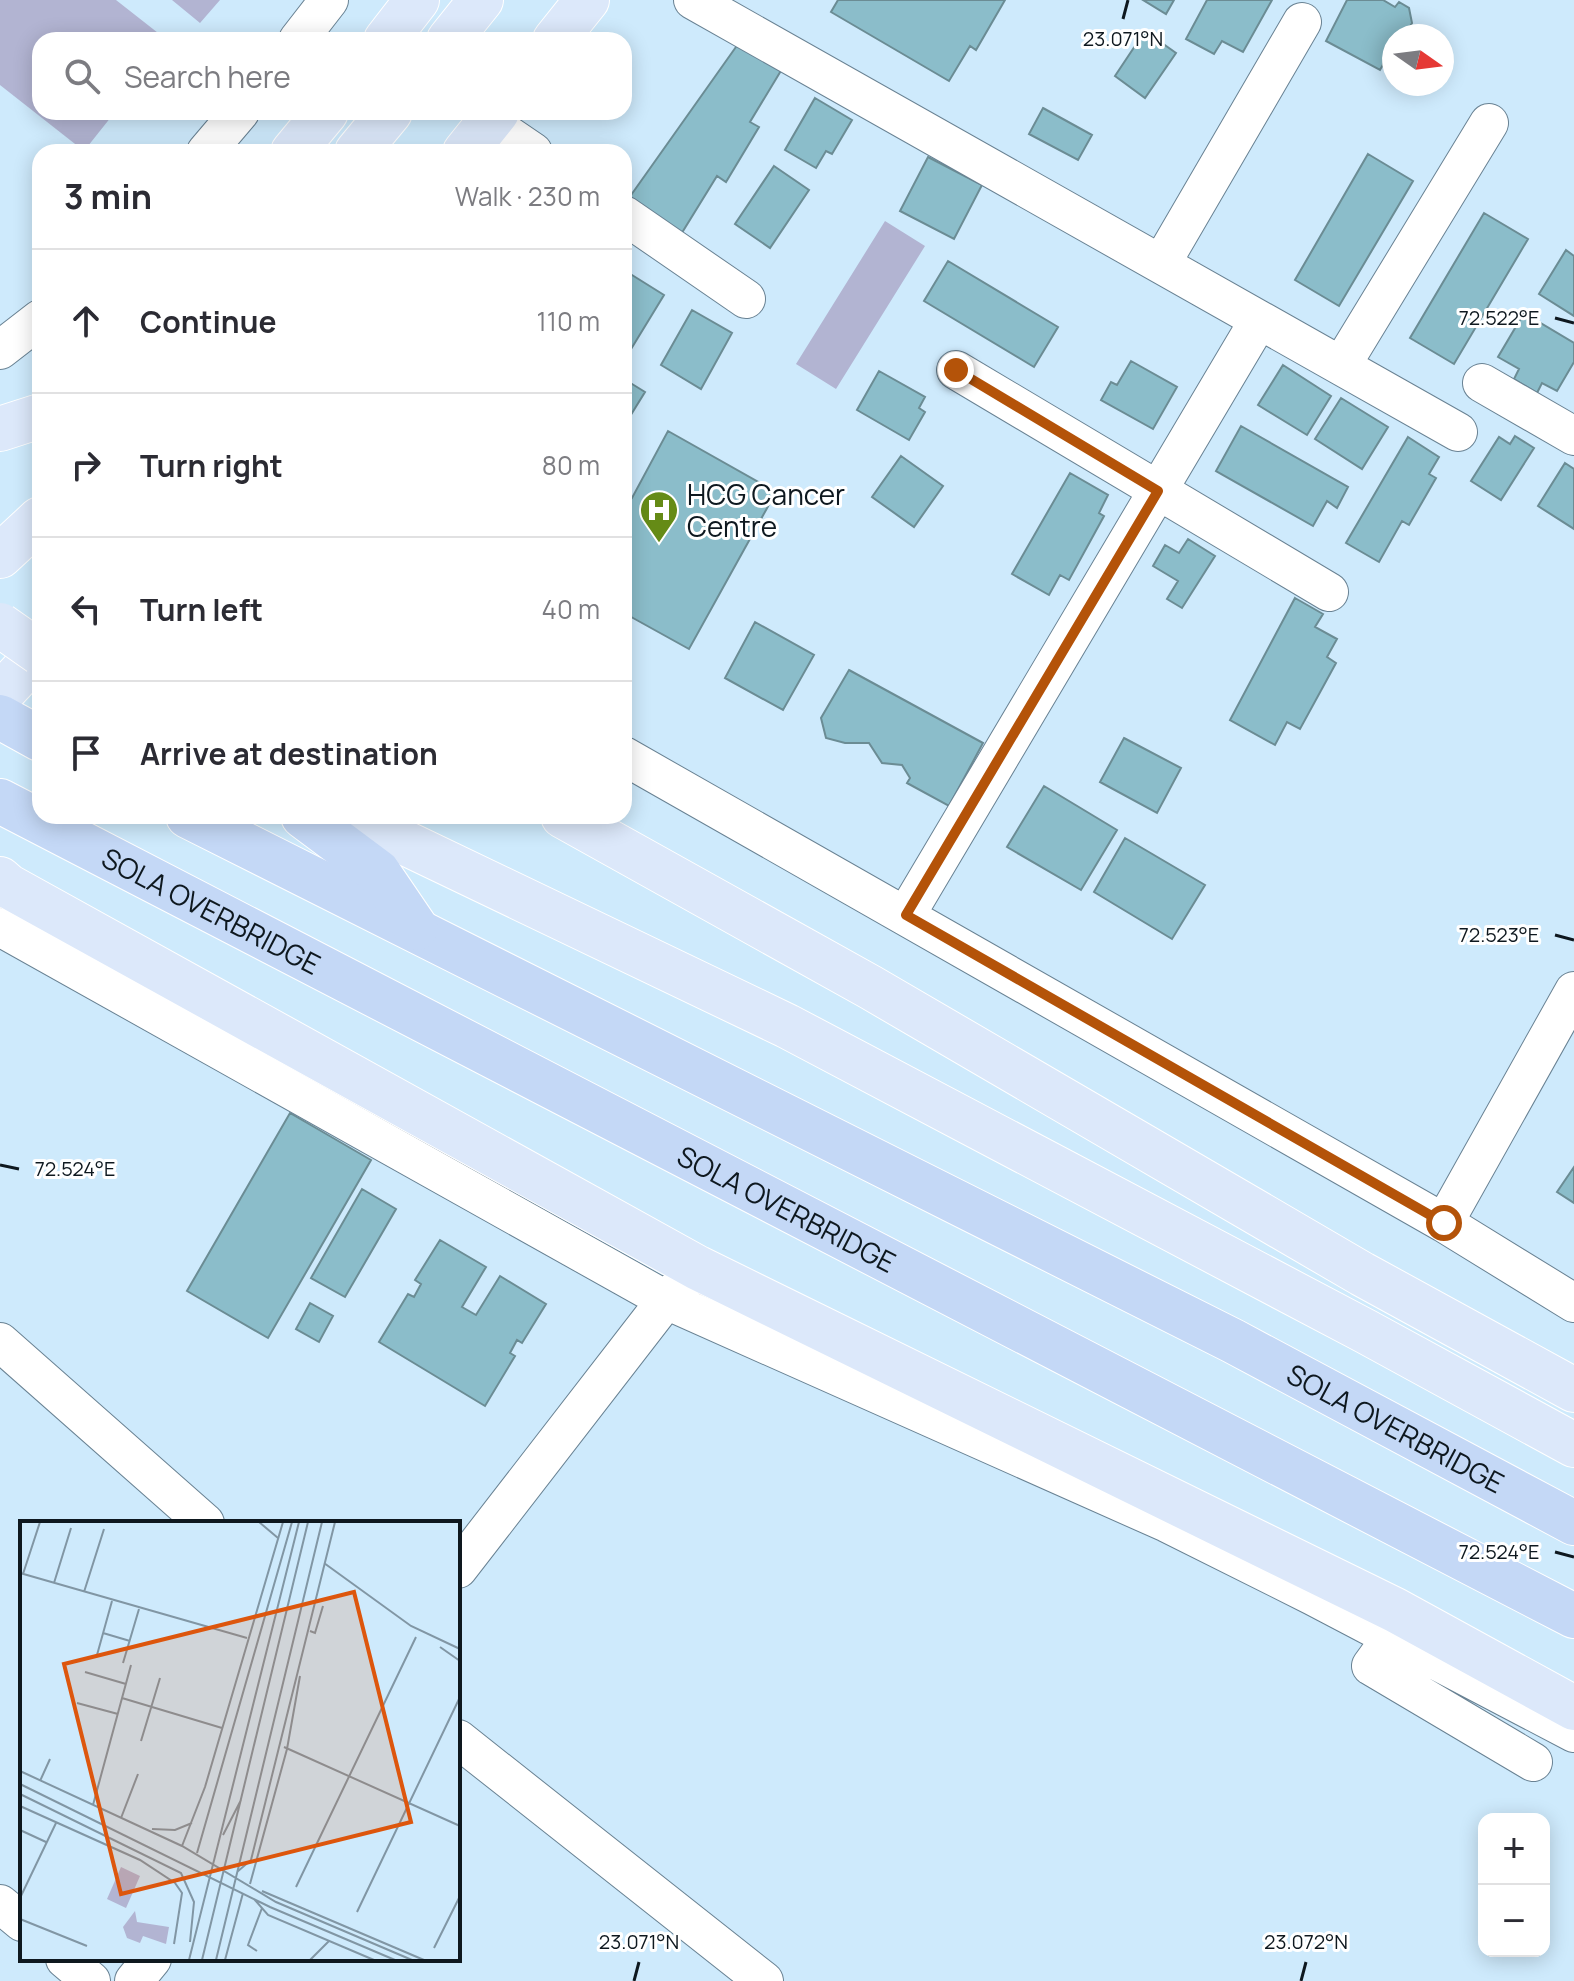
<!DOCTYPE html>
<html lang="en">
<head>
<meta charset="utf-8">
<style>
  :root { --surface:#fff; --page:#f2f2f3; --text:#2b2b33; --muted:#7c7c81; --line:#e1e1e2 }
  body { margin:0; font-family:Manrope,sans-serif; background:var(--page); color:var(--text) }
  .controls { position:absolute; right:24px; bottom:24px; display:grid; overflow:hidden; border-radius:16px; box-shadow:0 4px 20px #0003 }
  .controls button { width:72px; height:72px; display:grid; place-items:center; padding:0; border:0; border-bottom:2px solid var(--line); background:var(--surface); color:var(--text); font:40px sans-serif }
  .compass { position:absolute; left:1382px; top:24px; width:72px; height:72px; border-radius:50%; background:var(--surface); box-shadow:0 4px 20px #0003; rotate:104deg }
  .stop { position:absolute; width:24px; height:24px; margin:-18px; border:6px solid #b45309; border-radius:50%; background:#fff }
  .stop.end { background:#b45309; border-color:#fff; box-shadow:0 2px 8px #0008 }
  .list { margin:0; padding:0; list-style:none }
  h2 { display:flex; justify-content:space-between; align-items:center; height:104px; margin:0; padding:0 32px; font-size:34px }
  h2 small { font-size:26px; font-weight:400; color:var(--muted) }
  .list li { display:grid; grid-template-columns:52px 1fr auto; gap:24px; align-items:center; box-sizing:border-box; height:144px; padding:0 32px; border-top:2px solid var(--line) }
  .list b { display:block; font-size:30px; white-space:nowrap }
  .list em { font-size:26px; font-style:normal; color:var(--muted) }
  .icon { flex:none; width:44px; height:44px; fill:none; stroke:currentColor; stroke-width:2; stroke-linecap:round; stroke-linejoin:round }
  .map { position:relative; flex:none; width:1574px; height:1981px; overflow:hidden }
  .search { position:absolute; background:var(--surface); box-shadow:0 4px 20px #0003; left:32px; top:32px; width:600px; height:88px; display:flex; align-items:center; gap:20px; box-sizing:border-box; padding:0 28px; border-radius:24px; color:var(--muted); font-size:30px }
  .panel { position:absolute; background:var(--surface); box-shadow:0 4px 20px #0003; left:32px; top:144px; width:600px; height:680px; border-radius:24px }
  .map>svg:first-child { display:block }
  .green { fill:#b2b4d2 }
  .building { fill:#8bbdca; stroke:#6b8c94; stroke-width:2 }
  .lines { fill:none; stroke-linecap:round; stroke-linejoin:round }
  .minor-casing { stroke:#698293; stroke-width:40 }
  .major-casing { stroke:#fff; stroke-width:46 }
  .highway-casing { stroke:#fff; stroke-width:46 }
  .minor { stroke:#fff; stroke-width:38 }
  .major { stroke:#dce8fa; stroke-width:44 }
  .highway { stroke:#c4d8f6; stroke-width:44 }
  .major-bridge-casing { stroke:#fff; stroke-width:46; stroke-linecap:butt }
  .major-bridge { stroke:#dce8fa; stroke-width:44 }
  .route { stroke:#b45309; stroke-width:10 }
  .ticks { fill:none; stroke:#0e181f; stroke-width:3 }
  .labels { text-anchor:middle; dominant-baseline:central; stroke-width:6; stroke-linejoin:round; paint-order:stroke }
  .poi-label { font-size:28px; fill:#0e181f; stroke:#fff; text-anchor:start }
  .street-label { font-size:28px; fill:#0e181f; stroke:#fff }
  .inset-road { fill:none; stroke:#8196a4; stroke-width:2 }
  .view { fill:#dd560d; fill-opacity:0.15; stroke:#dd560d; stroke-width:4 }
  .inset-edge { fill:none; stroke:#0e181f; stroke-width:4 }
  .ticks-label { font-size:20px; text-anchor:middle; fill:#0e181f; stroke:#fff; stroke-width:6; stroke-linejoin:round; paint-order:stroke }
</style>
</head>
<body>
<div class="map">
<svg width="1574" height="1981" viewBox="0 0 1574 1981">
  <rect width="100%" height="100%" fill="#ceeafc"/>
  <path class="green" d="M0 0H116L167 40H40V112H115L84 151 0 85Z
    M172 0H220L200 23Z
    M885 221 925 246 836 389 796 364Z"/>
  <path class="building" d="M838 0H1005L976 50 970 46 949 81 831 12Z
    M1143 0H1174L1166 14Z
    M1207 0H1272L1243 52 1222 41 1214 54 1186 39Z
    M1347 0H1383L1395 7 1399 2 1409 8 1412 23 1405 36H1394V52L1391 50 1380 70 1326 41Z
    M1145 31 1176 53 1145 98 1115 76Z
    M743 37 785 64 750 122 759 127 726 182 717 176 675 244 624 205Z
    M815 98 852 120 832 154 826 151 816 168 785 150Z
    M1043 108 1092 135 1078 160 1029 134Z
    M1368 154 1413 181 1339 306 1295 280Z
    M928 157 982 185 954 239 900 211Z
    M774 166 809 190 770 248 735 224Z
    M1484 213 1528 239 1454 364 1410 338Z
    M1566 250 1574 256V316L1539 294Z
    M948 261 1058 327 1034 367 924 301Z
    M624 270 664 295 625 359 624 358Z
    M692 310 732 333 701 389 661 365Z
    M1524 313 1574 343V362L1557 391 1542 383 1537 393 1514 379 1519 369 1498 357Z
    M1131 361 1177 387 1153 429 1101 400 1111 382 1117 385Z
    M1283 365 1331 396 1307 435 1258 405Z
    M879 371 925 397 919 408 925 412 909 440 857 410Z
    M624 379 645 392 624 426Z
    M1341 398 1388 427 1362 469 1315 439Z
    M1241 426 1348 487 1337 508 1327 501 1313 526 1216 471Z
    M668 431 776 492 689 649 624 613V494L632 498Z
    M1515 436 1534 448 1501 500 1471 481 1499 437 1510 444Z
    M1408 437 1439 457 1429 474 1436 478 1409 525 1402 521 1379 562 1346 543Z
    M901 456 943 486 914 527 872 497Z
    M1565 463 1574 469V529L1538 506Z
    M1070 473 1108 495 1099 513 1104 516 1069 580 1060 575 1049 595 1012 574Z
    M1188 539 1215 556 1182 608 1167 599 1178 581 1153 566 1165 545 1179 553Z
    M1295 598 1323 614 1315 627 1337 639 1327 657 1336 663 1300 729 1287 722 1275 745 1230 720Z
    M755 622 814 655 783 710 725 678Z
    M849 670 983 743 949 806 907 783 910 778 902 765 882 763 869 743H845L826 738 821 718Z
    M1124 738 1181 768 1157 813 1100 782Z
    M1044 786 1117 830 1081 890 1007 847Z
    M1125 838 1205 885 1172 939 1094 892Z
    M290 1113 371 1160 268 1338 187 1291Z
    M1574 1167V1203L1557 1192Z
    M362 1189 396 1209 345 1297 311 1278Z
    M440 1240 486 1267 462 1307 476 1315 500 1276 546 1304 522 1343 517 1340 510 1353 515 1356 485 1406 379 1342 408 1294 414 1297 421 1284 415 1280Z
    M310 1303 333 1316 319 1342 296 1329Z"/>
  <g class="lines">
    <defs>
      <path id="minor" d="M693 0 1458 432
        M298 40 329 0
        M489 122 533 152
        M206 152 240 112
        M624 215 746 299
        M1161 264 1302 22
        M0 350 40 319
        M1341 366 1489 123
        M956 370 1329 592
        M1482 383 1574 436
        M624 756 1444 1223 1574 1303
        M906 915 1259 320
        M0 927 666 1300 1167 1523 1313 1596 1574 1733
        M1444 1223 1574 991
        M0 1342 205 1523
        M458 1569 666 1300 682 1284
        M1392 1637 1371 1666 1533 1762
        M458 1739 764 1981
        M0 1904 22 1922
        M65 1959 91 1981
        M134 1981 152 1959"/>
      <path id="major" d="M386 40 417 0
        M449 40 481 0
        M555 40 587 0
        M293 152 326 112
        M357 152 390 112
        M465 152 497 112
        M0 429 40 416
        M0 556 40 519
        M0 695 40 652
        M349 816 787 1026 1365 1331 1574 1445
        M563 816 870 987 1362 1274 1574 1390
        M0 879 8 886 698 1268 1395 1610 1574 1708"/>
      <g id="highway">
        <path d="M0 717 40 739"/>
        <path id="s1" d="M0 801 1574 1616"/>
        <path id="s2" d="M188 816 1233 1341 1574 1523"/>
        <path d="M303 816 378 872 416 928"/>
      </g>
    </defs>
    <use href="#minor" class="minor-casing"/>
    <use href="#major" class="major-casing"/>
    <use href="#highway" class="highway-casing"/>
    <use href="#minor" class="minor"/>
    <use href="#major" class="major"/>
    <use href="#highway" class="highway"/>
    <defs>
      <path id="major-bridge" d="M0 625 40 653"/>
    </defs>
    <use href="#major-bridge" class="major-bridge-casing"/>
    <use href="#major-bridge" class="major-bridge"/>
  </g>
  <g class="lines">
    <path class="route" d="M956 370 1158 491 906 915 1444 1223"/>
  </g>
  <path class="ticks" d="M1123 19 1128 0M1555 318 1574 323M1555 935 1574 940M0 1165 19 1169M1555 1552 1574 1557M634 1981 639 1962M1301 1981 1306 1962"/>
  <defs>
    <symbol id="hospital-pin" viewBox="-11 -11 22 30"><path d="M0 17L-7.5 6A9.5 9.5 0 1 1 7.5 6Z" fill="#658b16" stroke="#fff"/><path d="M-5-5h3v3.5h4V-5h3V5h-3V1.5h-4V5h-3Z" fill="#fff"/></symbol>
  </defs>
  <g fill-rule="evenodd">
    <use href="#hospital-pin" x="637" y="488" width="44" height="60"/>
  </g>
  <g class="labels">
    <g class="poi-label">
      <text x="687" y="494">HCG Cancer<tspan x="687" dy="32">Centre</tspan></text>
    </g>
    <g class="street-label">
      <text stroke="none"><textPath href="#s1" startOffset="238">SOLA OVERBRIDGE</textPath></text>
      <text stroke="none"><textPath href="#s1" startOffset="886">SOLA OVERBRIDGE</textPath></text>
      <text stroke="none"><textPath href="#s2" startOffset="1354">SOLA OVERBRIDGE</textPath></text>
    </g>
  </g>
  <g transform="translate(20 1521)">
    <rect width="440" height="440" fill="#ceeafc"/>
    <path d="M101 346 120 355 106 387 87 378ZM115 390 117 401 149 406 146 423 123 415 120 422 107 417 103 406Z" fill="#b2b4d2"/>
    <path class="inset-road" d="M239 1 258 17M304 42 391 105 440 128M0 52 227 117M3 53 20 1M34 62 51 7M64 71 84 8M290 110 295 112 303 85M83 112 110 120M420 126 440 140M77 134 92 80M103 142 119 88M65 151 106 163M102 177 202 207M57 182 98 193M121 220 140 157M264 226 440 305M0 250 162 325 256 381 392 439M20 260 30 238M0 263 250 386 375 439M0 273 161 352 174 381 170 421M73 284 111 144M0 285 120 339 155 362 162 372 154 423M101 297 118 253M132 308 155 309 172 302M0 309 26 321M203 314 221 279M162 325 185 266 263 1M177 332 272 1M217 351 231 339 315 1M230 363 267 228 280 155M276 366 396 116M242 370 404 439M0 377 36 302M234 378 248 394 354 439M337 391 440 176M0 398 67 425M414 427 440 375M237 430 228 424 242 387M169 439 279 1M182 439 288 1M196 439 302 1M205 439 223 372M290 439 309 420"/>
    <path class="view" d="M334 71 391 301 101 373 44 143Z"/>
    <rect width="440" height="440" class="inset-edge"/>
  </g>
  <g class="ticks-label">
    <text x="1123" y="46">23.071°N</text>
    <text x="1499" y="325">72.522°E</text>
    <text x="1499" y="942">72.523°E</text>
    <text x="75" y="1176">72.524°E</text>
    <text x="1499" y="1559">72.524°E</text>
    <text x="639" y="1949">23.071°N</text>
    <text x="1306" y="1949">23.072°N</text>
  </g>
</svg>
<div class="controls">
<button>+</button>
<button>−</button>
</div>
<svg class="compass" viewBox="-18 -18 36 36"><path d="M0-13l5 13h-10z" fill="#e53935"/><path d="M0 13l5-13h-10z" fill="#7c7c81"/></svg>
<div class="stop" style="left:1444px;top:1223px"></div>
<div class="stop end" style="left:956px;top:370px"></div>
<div class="search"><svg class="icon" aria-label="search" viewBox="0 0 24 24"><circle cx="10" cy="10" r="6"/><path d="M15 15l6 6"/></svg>Search here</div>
<section class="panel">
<h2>3 min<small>Walk · 230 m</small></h2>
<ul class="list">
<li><svg class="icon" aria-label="ahead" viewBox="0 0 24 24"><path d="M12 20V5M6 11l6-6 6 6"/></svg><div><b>Continue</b></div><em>110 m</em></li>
<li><svg class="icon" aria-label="right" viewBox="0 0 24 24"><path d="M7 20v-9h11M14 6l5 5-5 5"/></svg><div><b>Turn right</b></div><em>80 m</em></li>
<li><svg class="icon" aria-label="left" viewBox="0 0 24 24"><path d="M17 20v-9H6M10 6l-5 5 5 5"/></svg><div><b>Turn left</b></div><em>40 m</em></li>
<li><svg class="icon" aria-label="arrive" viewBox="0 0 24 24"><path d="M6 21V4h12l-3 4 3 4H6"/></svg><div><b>Arrive at destination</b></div></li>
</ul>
</section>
</div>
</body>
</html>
